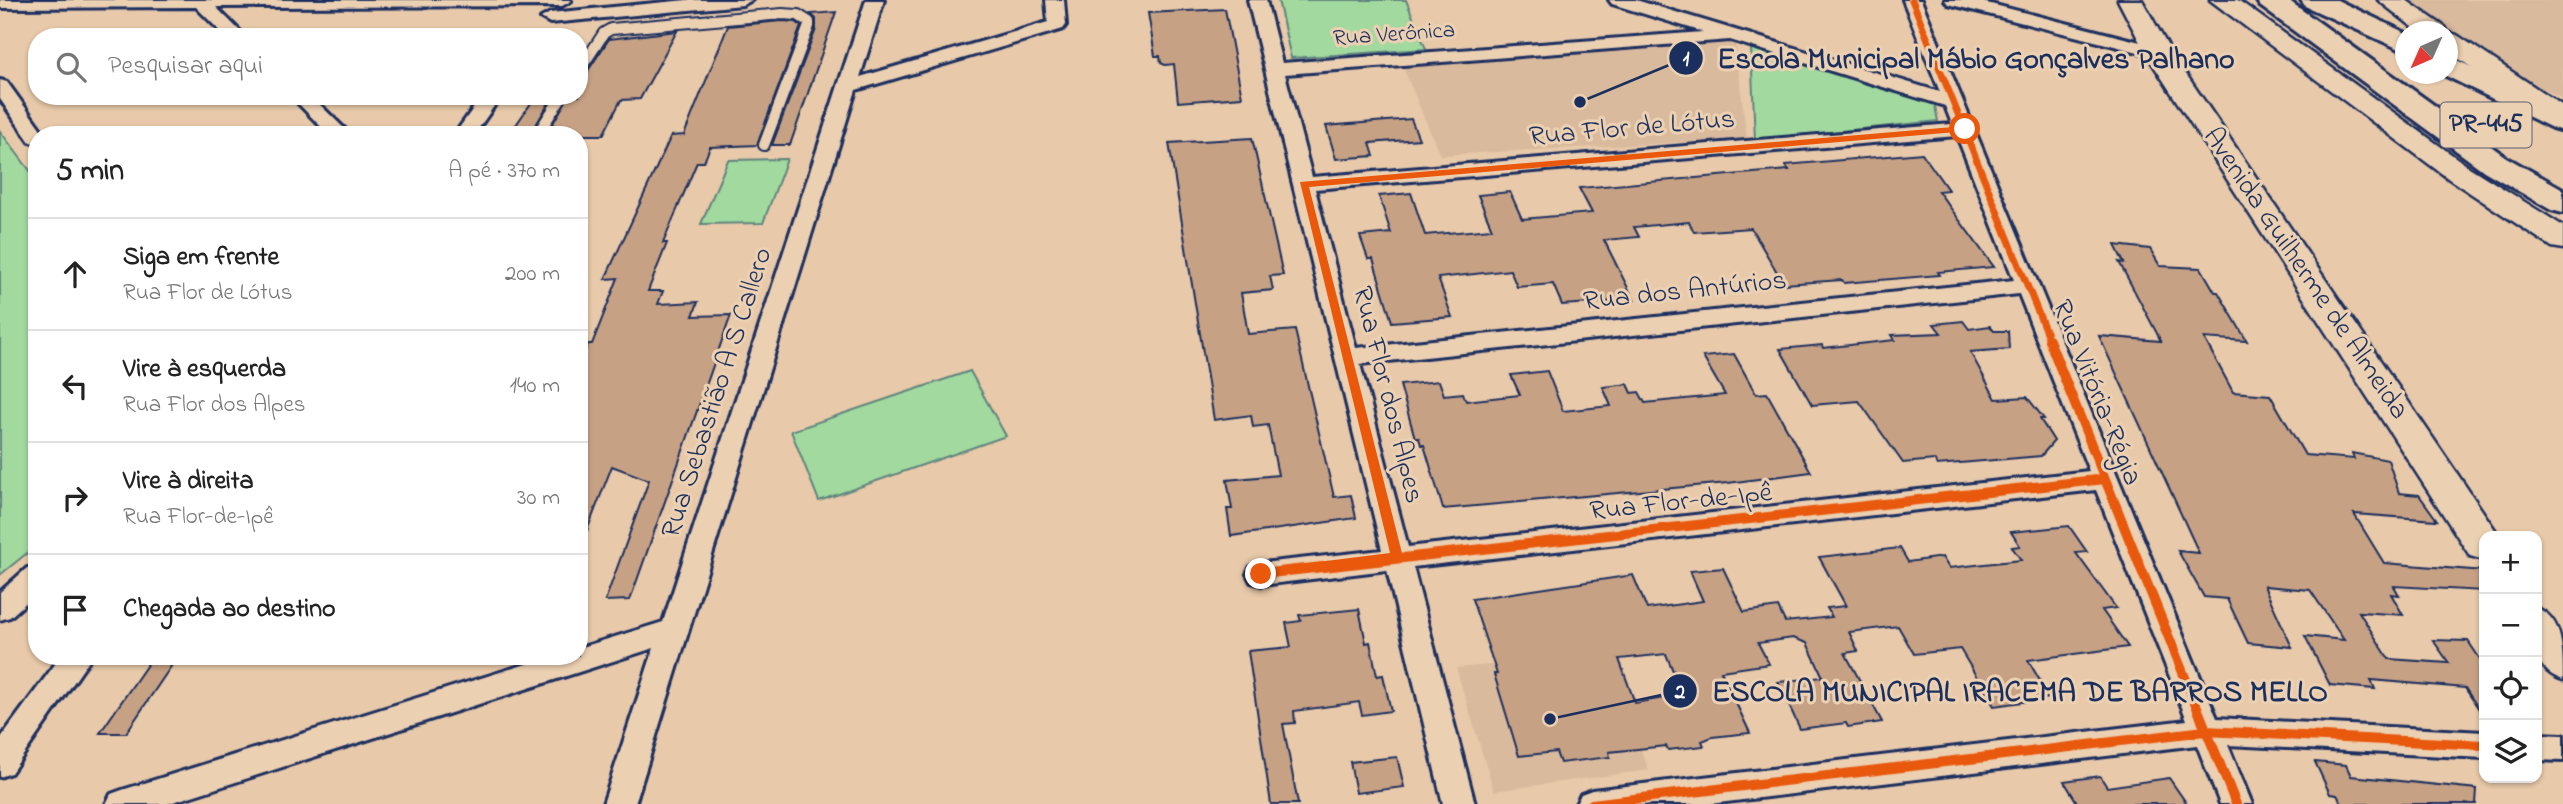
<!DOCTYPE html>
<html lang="pt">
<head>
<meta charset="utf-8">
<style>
  :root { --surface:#fff; --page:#f2f2f2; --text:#222; --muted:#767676; --line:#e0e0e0 }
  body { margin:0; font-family:"Indie Flower",sans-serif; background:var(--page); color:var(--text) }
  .controls { position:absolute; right:21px; bottom:21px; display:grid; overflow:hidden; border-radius:14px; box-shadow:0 2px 5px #0004 }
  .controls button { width:63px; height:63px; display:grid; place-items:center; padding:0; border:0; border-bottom:2px solid var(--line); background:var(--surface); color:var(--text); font:35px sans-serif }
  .compass { position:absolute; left:2395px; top:21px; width:63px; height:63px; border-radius:50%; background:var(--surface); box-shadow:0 2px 5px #0004; rotate:225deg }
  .stop { position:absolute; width:21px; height:21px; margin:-16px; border:5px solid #ea580c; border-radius:50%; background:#fff }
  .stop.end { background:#ea580c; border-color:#fff; box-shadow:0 2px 7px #0008 }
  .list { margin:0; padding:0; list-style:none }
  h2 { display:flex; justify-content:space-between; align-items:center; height:91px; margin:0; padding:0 28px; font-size:30px }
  h2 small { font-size:23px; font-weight:400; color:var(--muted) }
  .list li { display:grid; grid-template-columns:46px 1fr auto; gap:21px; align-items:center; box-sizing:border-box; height:112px; padding:0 28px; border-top:2px solid var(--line) }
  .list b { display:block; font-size:26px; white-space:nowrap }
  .list p { margin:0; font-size:23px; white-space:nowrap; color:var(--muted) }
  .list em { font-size:23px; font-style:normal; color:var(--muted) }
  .icon { flex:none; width:38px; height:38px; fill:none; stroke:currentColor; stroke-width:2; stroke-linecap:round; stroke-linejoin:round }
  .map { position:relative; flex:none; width:2563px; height:804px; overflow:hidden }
  .search { position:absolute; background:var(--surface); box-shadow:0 2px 5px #0004; left:28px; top:28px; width:560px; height:77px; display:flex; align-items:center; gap:18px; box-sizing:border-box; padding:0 24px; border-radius:28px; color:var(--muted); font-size:26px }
  .panel { position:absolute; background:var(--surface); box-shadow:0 2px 5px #0004; left:28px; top:126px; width:560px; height:539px; border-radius:28px }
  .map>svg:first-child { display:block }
  .built { fill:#daba9d }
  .green { fill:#a1d99e; stroke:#5e847e; stroke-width:2 }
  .building { fill:#c7a184; stroke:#1b2f5e; stroke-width:2; fill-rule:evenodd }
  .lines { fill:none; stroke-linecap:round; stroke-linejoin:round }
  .lane-casing { stroke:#1b2f5e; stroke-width:14 }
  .street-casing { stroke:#1b2f5e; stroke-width:6 }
  .secondary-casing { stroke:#1b2f5e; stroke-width:5 }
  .highway-casing { stroke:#1b2f5e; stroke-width:6 }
  .lane { stroke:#ecd0b2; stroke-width:10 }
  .street { fill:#ecd0b2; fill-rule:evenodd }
  .secondary { fill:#ecd0b2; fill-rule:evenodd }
  .highway { fill:#ecd0b2; fill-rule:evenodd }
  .cycleway-far1-casing { stroke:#ecd0b2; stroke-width:10 }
  .cycleway-casing { stroke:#ecd0b2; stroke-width:14 }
  .cycleway-far1 { stroke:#e8590c; stroke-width:7 }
  .cycleway { stroke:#e8590c; stroke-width:10 }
  .route { fill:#ea580c }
  .labels { text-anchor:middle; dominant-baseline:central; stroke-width:6; stroke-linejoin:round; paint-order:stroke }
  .far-street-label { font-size:23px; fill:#1b2f5e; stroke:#ecd0b2 }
  .shield { fill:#ecd0b2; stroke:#5a5f77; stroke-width:2 }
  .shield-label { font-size:26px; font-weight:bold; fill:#1b2f5e }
  .street-label { font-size:28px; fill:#1b2f5e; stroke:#ecd0b2 }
  .leader { fill:none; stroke:#1b2f5e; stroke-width:2.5 }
  .callout-dot { fill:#1b2f5e; stroke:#ecd0b2; stroke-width:2.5 }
  .mark-label { font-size:21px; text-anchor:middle; font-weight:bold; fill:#fff }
  .callout-label { font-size:30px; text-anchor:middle; font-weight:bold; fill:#1b2f5e; stroke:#ecd0b2; stroke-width:6; stroke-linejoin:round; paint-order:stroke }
</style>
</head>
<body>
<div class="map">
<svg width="2563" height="804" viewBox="0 0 2563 804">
  <rect width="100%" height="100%" fill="#e8c9a9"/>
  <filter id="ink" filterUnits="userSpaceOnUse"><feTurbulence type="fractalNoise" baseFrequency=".0143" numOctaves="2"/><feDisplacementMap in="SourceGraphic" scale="14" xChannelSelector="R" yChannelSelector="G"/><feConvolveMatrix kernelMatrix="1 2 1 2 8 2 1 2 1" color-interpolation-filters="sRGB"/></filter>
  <g filter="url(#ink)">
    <path class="built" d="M2409 0H2563V99L2512 72Z
      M1735 43 1747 139 1440 155 1402 65Z
      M1602 655 1649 770 1494 791 1456 668Z"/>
    <path class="green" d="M1278 0H1406L1426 49 1291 58Z
      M1751 47 1934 101 1938 121 1755 140Z
      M0 131 37 180V545L0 575Z
      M787 159 763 223 701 224 728 160Z
      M970 371 1006 436 819 501 791 431Z"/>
    <path class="building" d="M1225 9 1242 97 1178 102 1174 64 1165 65 1161 63 1160 56H1155L1148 13Z
      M836 12 790 145H772L816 29V19L811 14Z
      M782 21 796 22 801 26 757 145 710 147 704 162H697L663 243H667L648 291H663L658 304 698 302 693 316 731 315 630 600 605 601 649 480 612 466 581 546H579V365L588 344H592L618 278 605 279 671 136 684 135 728 26Z
      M677 31 640 99 621 100 603 135H546L569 96H579V78L585 75 609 39Z
      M536 96H553L530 135H509Z
      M1411 119 1419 139 1370 143 1374 156 1336 159 1326 126Z
      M1252 138 1283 275 1270 276 1273 290 1241 293 1248 334 1295 330 1334 497 1351 495 1356 518 1231 536 1227 509H1232L1227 480 1278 475 1268 425 1253 427 1251 415 1214 420 1169 143Z
      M1922 153 1948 190 1938 191 1994 267 1938 272 1940 275 1844 283 1842 280 1784 284 1751 228 1694 232 1689 222 1634 227 1639 237 1604 240 1634 300 1562 305 1553 284 1517 287 1510 270 1438 278 1452 317 1392 322 1373 259H1368L1360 236 1391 233 1379 196 1411 193 1425 235 1492 229 1478 195 1510 192 1522 219 1592 213 1579 188 1789 170 1785 165Z
      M2115 245 2150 249 2160 266 2201 268 2215 292H2218L2247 341 2204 338 2233 392 2270 395 2305 455 2354 459 2352 453 2388 460 2399 493 2419 495 2437 520 2354 514 2384 563 2484 571V591L2394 586 2399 595 2391 594 2403 615 2359 612 2389 659 2449 663 2433 640 2468 641 2484 665V717L2465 688 2371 680 2375 689 2330 685 2305 636 2344 640 2310 590 2264 586 2292 647 2248 643 2227 599 2204 597 2178 551 2199 553 2099 336 2161 341 2119 262 2124 263Z
      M1963 321 1969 329 1990 326 1994 331H2008L2009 349 1970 352 1996 399 2027 397 2044 419H2040L2054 441 2041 456 1937 465 1934 460 1903 463 1859 401 1812 405 1780 349 1822 345 1823 348 1895 340 1892 335 1941 333 1934 324Z
      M1734 354 1756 394 1767 393 1811 472 1728 483 1443 509 1424 445H1421L1419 438H1415L1400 385 1439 381 1444 395 1463 393 1466 401 1520 395 1511 375 1547 371 1563 411 1611 406 1603 387 1628 384 1632 393 1639 392 1645 403 1725 395 1703 357Z
      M2069 526 2087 552 2076 553 2116 608 2102 610 2128 647 2028 660 2050 698 1994 706 1960 649 1914 654 1898 626 1849 632 1858 651 1845 653 1882 722 1848 727 1846 723 1800 729 1778 682 1823 677 1807 643 1793 638 1758 643 1769 664 1721 671 1750 733 1712 737 1702 741 1704 746 1668 750 1666 746 1609 752 1610 757 1560 763 1556 752 1519 756 1494 674H1497L1472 599 1633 575 1647 609 1703 601 1690 571 1723 568 1744 612 1778 607 1785 622 1832 617 1827 608 1846 606 1819 557 1900 548 1908 562 1942 557 1949 568 2021 560 2012 547 2020 546 2011 532ZM1666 654 1683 695 1635 703 1619 659Z
      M1359 609 1366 643 1370 642 1377 676 1383 675 1391 711 1362 715 1359 702 1294 711 1295 723 1283 724 1298 804H1271L1248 651 1291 647 1286 623 1301 621 1299 615Z
      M153 656H178L126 733H100Z
      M1397 757 1404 787 1356 793 1350 762Z
      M2315 762 2346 765 2351 776 2477 789 2476 804H2342L2337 795 2330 794Z
      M2100 776 2107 787 2169 778 2187 804H2078L2064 781Z"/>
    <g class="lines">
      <defs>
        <path id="lane" d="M579 71 604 33 611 29 782 14 798 15 809 22V26L764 145
          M537 135 562 96"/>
        <path id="street" d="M0 0H570L571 1 562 6 216 7 246 37H226L196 7 0 8Z
          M687 0H752L743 5 550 23 541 18 550 13Z
          M866 0H884L860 77 1048 22 1046 0H1064L1066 25 1063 29 856 90 635 804H603L654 648 167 804H106L111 794 122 790 552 656H579V648L663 622Z
          M1248 0H1266L1282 63 1703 32 1612 4 1609 0H1636L1940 92 1903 0H1921L2217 718 2484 732V758L2228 745 2252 804H2220L2197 745 1710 804H1576L1581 794 1592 790 2187 720 2096 490 1413 567 1475 804H1443L1387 570 1261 585 1251 582 1247 574 1251 566 1261 563 1382 550ZM1730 40 1945 106 1952 124 1312 177 1285 74ZM1957 136 2014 280 1356 348 1315 189ZM2019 294 2089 471 1408 547 1360 364Z
          M1945 0H1975L2164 48 2167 52 2158 57 1948 4Z
          M0 80 7 82 45 135H37V144L30 142 0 99Z
          M291 96H311L351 135H329Z
          M482 96H501L474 135H454Z
          M37 565V593L10 617 0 620V592L27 568Z
          M61 656H92L11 773 0 777V739Z
          M2537 734 2563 735V761L2537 760Z"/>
        <path id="secondary" d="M2118 0H2142L2171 52 2498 534 2484 536V560L2470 556 2145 52Z
          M2210 0H2238L2469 167 2563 226V249L2552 247 2449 179Z
          M2378 0H2406L2445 27 2448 32 2457 35 2563 106V127L2553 125 2448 51V32H2419Z
          M2537 608C2563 618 2563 650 2563 680 2528 668 2537 638 2537 608Z"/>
        <path id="highway" d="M2256 0H2288L2506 157 2563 189V213L2551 210 2484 171 2260 6Z
          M2301 0H2337L2406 33V52L2305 6Z
          M2448 56 2563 110V131L2552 128 2442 74H2448Z"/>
      </defs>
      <use href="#lane" class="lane-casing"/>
      <use href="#street" class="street-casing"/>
      <use href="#secondary" class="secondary-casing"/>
      <use href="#highway" class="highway-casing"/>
      <use href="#lane" class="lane"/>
      <use href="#street" class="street"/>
      <use href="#secondary" class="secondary"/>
      <use href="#highway" class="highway"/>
      <defs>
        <path id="cycleway-far1" d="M1912 0 2050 342"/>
        <path id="cycleway" d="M2049 340 2236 804
          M1261 574 2105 479
          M1592 804 2205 731 2484 745"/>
      </defs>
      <use href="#cycleway-far1" class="cycleway-far1-casing"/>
      <use href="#cycleway" class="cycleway-casing"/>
      <use href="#cycleway-far1" class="cycleway-far1"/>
      <use href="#cycleway" class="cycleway"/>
    </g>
  </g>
  <path class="route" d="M1965 126 1968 127V131L1309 187 1403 557 1397 562 1257 577V570L1261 569 1390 553 1300 182Z"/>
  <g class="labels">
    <g class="far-street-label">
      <text transform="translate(1394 35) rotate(-4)">Rua Verônica</text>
    </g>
    <rect class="shield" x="2440.5" y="102.5" width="91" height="45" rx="5"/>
    <g class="shield-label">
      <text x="2486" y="125">PR-445</text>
    </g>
    <g class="street-label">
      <text transform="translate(1632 129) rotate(-5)">Rua Flor de Lótus</text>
      <text transform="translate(2305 274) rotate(56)">Avenida Guilherme de Almeida</text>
      <text transform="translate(1685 292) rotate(-6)">Rua dos Antúrios</text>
      <text transform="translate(718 393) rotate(-72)">Rua Sebastião A S Callero</text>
      <text transform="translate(2096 393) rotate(68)">Rua Vitória-Régia</text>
      <text transform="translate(1387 395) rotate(76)">Rua Flor dos Alpes</text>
      <text transform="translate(1681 503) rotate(-6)">Rua Flor-de-Ipê</text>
    </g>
  </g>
  <path class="leader" d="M1580 102L1686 58M1550 719L1680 691"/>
  <g class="callout-dot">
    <circle cx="1580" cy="102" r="7"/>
    <circle cx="1550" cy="719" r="7"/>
    <circle cx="1686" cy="58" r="18"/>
    <circle cx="1680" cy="691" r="18"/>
  </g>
  <g class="mark-label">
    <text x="1686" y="65">1</text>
    <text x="1680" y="698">2</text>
  </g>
  <g class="callout-label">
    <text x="1976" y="68">Escola Municipal Mábio Gonçalves Palhano</text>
    <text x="2020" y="701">ESCOLA MUNICIPAL IRACEMA DE BARROS MELLO</text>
  </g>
</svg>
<div class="controls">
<button>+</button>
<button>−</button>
<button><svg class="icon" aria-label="locate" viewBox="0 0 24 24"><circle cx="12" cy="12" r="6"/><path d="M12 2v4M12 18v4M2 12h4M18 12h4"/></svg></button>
<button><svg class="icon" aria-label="layers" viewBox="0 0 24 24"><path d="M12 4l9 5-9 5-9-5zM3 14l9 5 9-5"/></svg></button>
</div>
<svg class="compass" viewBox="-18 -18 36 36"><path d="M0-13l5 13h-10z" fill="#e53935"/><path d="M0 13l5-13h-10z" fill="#767676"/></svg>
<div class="stop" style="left:1965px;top:129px"></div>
<div class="stop end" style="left:1261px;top:574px"></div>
<div class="search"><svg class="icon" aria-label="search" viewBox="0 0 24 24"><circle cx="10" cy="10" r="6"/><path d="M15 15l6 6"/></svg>Pesquisar aqui</div>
<section class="panel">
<h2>5 min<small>A pé · 370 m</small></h2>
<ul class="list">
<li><svg class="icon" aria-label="ahead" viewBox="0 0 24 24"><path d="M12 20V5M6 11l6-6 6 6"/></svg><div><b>Siga em frente</b><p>Rua Flor de Lótus</p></div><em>200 m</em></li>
<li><svg class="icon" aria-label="left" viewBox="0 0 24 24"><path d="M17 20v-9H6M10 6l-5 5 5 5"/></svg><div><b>Vire à esquerda</b><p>Rua Flor dos Alpes</p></div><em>140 m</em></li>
<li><svg class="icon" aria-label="right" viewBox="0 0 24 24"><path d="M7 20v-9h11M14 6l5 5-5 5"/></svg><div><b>Vire à direita</b><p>Rua Flor-de-Ipê</p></div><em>30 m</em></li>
<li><svg class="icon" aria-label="arrive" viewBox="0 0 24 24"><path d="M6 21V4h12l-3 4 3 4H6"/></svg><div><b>Chegada ao destino</b></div></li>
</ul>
</section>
</div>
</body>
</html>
